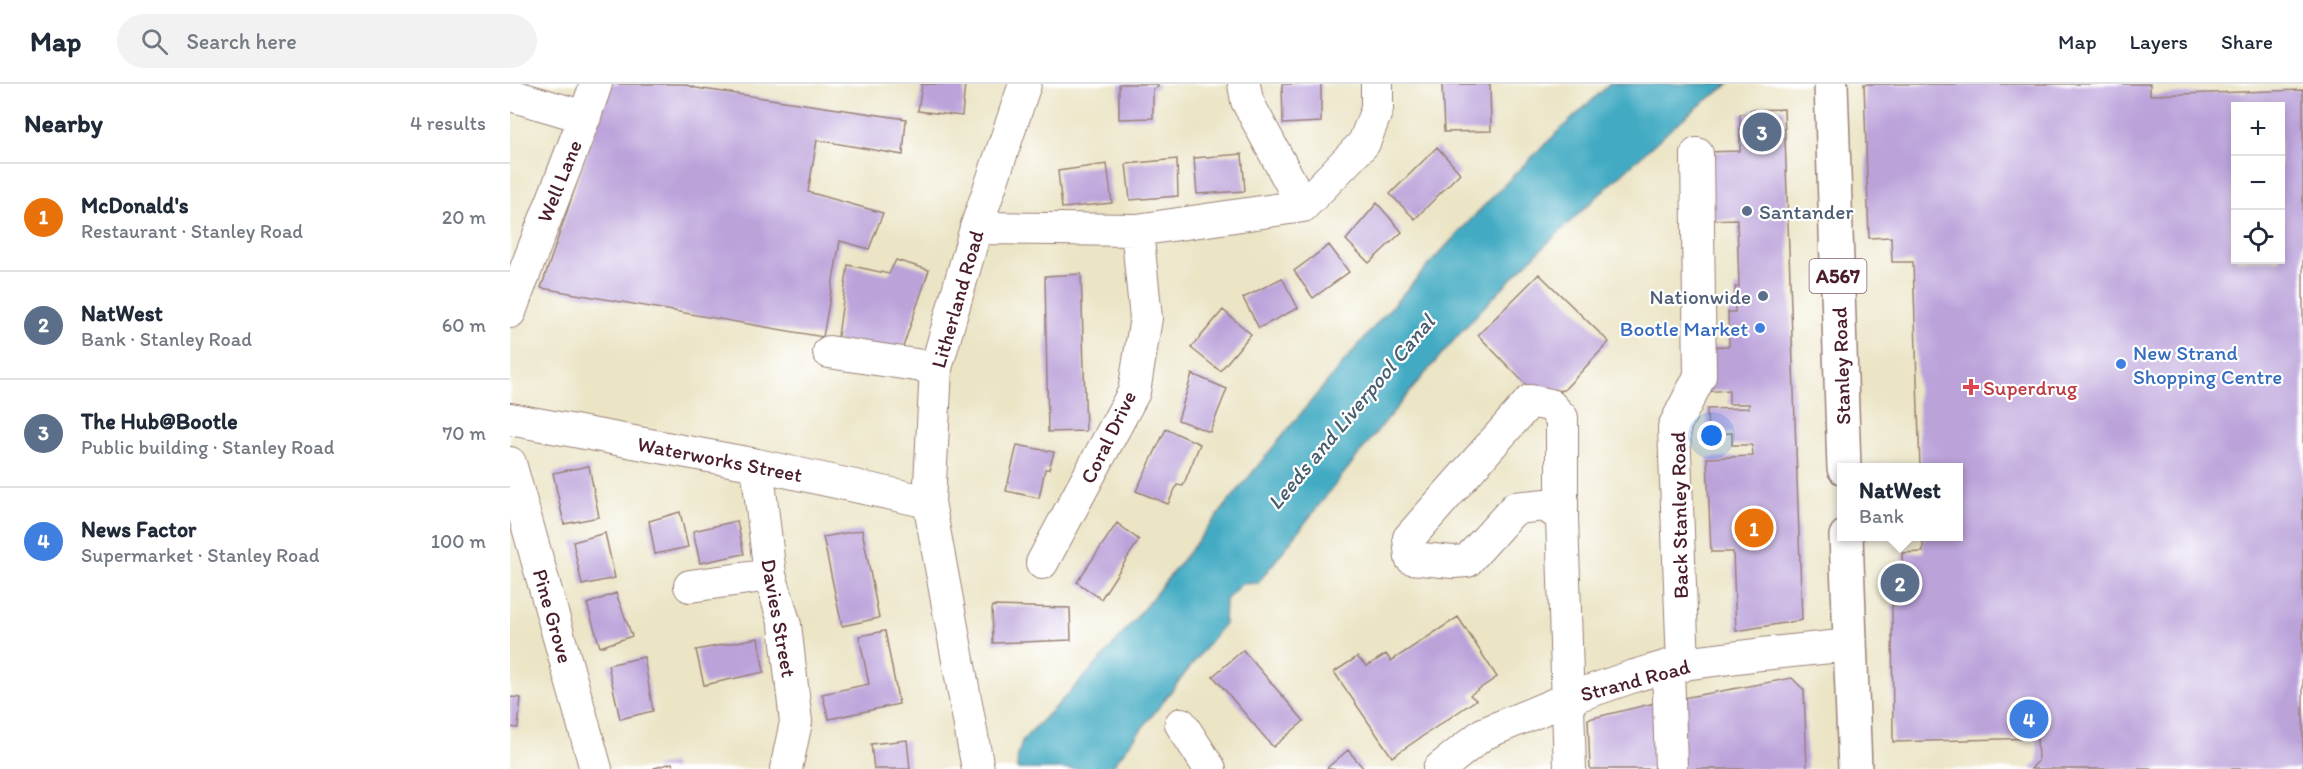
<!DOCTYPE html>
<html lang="en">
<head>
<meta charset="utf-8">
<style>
  :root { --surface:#fff; --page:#f2f2f3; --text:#1f2937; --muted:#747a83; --line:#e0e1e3; --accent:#1f6fb2 }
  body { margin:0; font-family:Itim,sans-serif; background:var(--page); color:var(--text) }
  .controls { position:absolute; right:18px; top:18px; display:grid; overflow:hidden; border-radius:0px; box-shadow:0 3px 9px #0003 }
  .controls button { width:54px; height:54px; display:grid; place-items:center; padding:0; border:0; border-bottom:2px solid var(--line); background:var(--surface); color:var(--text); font:30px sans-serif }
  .you { position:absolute; left:1202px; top:352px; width:21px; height:21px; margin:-15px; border:4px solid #fff; border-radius:50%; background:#1a73e8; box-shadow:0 0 0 9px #1a73e833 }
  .badge { display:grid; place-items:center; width:39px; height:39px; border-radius:50%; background:var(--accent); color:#fff; font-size:20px; font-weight:700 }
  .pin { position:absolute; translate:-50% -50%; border:3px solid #fff; box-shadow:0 2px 6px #0006 }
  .popup { position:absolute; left:1327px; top:379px; width:126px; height:78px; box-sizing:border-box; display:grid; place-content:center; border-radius:0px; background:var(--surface); filter:drop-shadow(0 2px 4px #0005); font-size:20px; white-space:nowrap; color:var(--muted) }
  .popup b { font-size:22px; color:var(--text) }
  .popup::after { content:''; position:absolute; left:50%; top:100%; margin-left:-12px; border:12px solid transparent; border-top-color:var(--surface) }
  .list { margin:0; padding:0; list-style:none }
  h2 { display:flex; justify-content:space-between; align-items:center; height:78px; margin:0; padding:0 24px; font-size:26px }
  h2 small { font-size:20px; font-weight:400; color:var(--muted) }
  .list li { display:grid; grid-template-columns:39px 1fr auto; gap:18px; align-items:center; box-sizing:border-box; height:108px; padding:0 24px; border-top:2px solid var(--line) }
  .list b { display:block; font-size:22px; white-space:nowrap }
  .list p { margin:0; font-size:20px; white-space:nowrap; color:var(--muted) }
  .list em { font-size:20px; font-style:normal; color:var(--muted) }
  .icon { flex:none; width:33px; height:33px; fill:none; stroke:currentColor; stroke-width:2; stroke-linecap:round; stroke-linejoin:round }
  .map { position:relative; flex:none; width:1793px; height:685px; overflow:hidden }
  header { display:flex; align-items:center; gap:36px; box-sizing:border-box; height:84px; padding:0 30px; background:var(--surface); border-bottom:2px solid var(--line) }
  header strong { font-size:28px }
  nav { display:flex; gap:33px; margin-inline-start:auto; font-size:21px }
  .search { width:420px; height:54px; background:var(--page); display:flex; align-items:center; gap:15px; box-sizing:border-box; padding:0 21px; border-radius:33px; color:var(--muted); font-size:22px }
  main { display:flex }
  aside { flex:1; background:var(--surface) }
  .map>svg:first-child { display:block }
  .water { fill:#43abc3; stroke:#466577; stroke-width:1.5 }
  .building { fill:#bba3da; fill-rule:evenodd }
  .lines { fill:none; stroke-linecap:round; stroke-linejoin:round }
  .minor-casing { stroke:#9a8278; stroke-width:34 }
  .major-casing { stroke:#9a8278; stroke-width:36 }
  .minor { stroke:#fff; stroke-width:32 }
  .major { stroke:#fff; stroke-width:33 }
  .service-dot { fill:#5c6f8a; stroke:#fff; stroke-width:2 }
  .shop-dot { fill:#3f7fe0; stroke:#fff; stroke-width:2 }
  .health-dot { fill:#e0444e; stroke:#fff; stroke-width:2 }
  .labels { text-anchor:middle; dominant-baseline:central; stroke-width:4.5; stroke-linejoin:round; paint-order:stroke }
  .shield { fill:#fff; stroke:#80626b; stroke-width:1.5 }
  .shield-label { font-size:20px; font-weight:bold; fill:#4a1f2b }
  .street-label { font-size:21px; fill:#4a1f2b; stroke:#fff }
  .service-label { font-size:21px; fill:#4e5e75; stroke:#fff; text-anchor:start }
  .shop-label { font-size:21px; fill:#366cbe; stroke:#fff; text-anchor:end }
  .health-label { font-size:21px; fill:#be3a42; stroke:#fff; text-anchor:start }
  .water-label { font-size:22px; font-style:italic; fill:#475e6f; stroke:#fff }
</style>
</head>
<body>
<header>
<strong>Map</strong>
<div class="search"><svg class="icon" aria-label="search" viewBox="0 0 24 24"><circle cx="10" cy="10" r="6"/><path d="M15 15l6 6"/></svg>Search here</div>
<nav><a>Map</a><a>Layers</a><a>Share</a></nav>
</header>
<main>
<aside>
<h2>Nearby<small>4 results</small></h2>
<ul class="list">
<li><span class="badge" style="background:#e8710a">1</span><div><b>McDonald's</b><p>Restaurant · Stanley Road</p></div><em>20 m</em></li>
<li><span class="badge" style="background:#5c6f8a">2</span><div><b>NatWest</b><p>Bank · Stanley Road</p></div><em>60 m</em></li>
<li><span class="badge" style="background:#5c6f8a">3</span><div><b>The Hub@Bootle</b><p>Public building · Stanley Road</p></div><em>70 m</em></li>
<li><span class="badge" style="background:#3f7fe0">4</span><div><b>News Factor</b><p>Supermarket · Stanley Road</p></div><em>100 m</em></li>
</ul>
</aside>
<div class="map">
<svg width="1793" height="685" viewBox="0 0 1793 685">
  <rect width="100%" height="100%" fill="#fff"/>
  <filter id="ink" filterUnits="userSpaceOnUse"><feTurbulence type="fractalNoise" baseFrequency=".0167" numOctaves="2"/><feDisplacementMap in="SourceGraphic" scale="12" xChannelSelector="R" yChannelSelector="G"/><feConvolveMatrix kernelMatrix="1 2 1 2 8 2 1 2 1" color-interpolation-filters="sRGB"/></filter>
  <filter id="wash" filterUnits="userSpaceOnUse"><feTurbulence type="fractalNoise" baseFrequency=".008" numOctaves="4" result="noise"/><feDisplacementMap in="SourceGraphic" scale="24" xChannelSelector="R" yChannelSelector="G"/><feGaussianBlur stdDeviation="1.35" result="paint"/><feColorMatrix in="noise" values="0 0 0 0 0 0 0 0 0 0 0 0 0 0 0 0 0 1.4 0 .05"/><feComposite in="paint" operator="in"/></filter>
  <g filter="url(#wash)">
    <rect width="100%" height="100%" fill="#ebe4c5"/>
    <path class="water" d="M1100 0H1220C1177 27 1139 65 1102 99 1057 140 1013 181 972 225 892 312 821 406 748 499L731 500 715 517 714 540 600 685H507L508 670 513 656C544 623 578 592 607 557 651 504 694 448 738 394 850 256 967 118 1100 0Z"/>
    <g id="blocks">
      <path class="building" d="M100 0H174L186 4 396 35 393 71 307 56 298 108 373 129 359 165 330 157 313 253 31 204Z
        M412 0H455L452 32 408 27Z
        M609 0H648V3L643 5V34L609 35Z
        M772 0H811V38L773 40Z
        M932 0H980L981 47 934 48Z
        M1354 0H1640V11L1793 6V685H1521L1528 677 1527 654 1383 658 1382 521H1394L1392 469 1413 468V452H1448V384H1410L1403 178H1382L1381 153 1359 154ZM1726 22H1770V176H1726Z
        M1274 25 1292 536 1226 547 1223 468H1201L1197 374 1243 372 1242 361H1222V349L1198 350 1197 325 1239 324V320H1219V306L1195 308 1193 263 1219 262 1218 228H1225V203H1229L1227 135 1197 136 1195 68 1230 67V30H1241L1240 26Z
        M927 63 950 89 905 135 880 110Z
        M732 70 735 107 687 110 684 74Z
        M667 75 668 112 620 116 616 80Z
        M597 80 602 119 552 124 548 87Z
        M867 119 892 148 859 179 836 156Z
        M819 161 839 188 803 214 784 187Z
        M386 176 419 186 391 269 327 259 338 181 379 190Z
        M571 190 576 347 538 348 535 192Z
        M1029 190 1099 258 1054 306 1024 309 968 251Z
        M772 194 788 224 749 244 733 214Z
        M713 226 741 250 710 287 681 264Z
        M682 290 717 305 700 348 668 336Z
        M656 345 690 360 673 402 667 401 658 420 626 407Z
        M507 361 544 368 539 385H535L529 414 496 407Z
        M79 382 89 433 54 440 43 389Z
        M170 428 178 463 145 470 139 437Z
        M227 437 234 470 190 479 183 447Z
        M607 439 629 456 591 515 567 498Z
        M352 446 369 534 332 542 313 453Z
        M95 449 105 494 72 501 63 458Z
        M106 509 122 552 90 563 77 520Z
        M482 522 560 524 561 556 483 559Z
        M948 533 987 593 960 611 966 616 882 673 824 588 847 573 857 582 876 570 881 577Z
        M375 547 389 620 319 635 312 610 359 600 349 552Z
        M248 554 254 588 194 601 186 566Z
        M733 566 794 637 763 663 703 592Z
        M134 573 143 627 110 635 98 581Z
        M1282 594 1294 606 1297 685H1171L1167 615Z
        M0 613 11 614 8 644 0 643Z
        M1153 617 1154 685H1080L1078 635Z
        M397 656 400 685H364L361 660Z
        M838 666 854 685H818L817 684Z
        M162 679 164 685H144V684Z"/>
    </g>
  </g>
  <g filter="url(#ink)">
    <use href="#blocks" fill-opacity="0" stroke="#9a8278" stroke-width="1.5"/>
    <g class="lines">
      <defs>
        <path id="minor" d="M734 0 737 17 793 122
          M0 11 75 33
          M466 144 627 146 793 122 854 59 867 25V0
          M0 228C27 152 60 77 86 0
          M319 268 426 284
          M0 335 247 381 419 418
          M0 379 86 685
          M247 381 260 491 275 541 286 638 276 685
          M1052 433 1035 421 1005 424 957 477 943 478 901 474 899 454 1020 317 1040 321 1052 334V433L1060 685
          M532 479 624 308 636 234 627 146
          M180 502 260 491
          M1173 581 1164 343 1190 292 1187 70
          M1158 582 1161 685
          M671 640 700 685
          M468 685 419 418 426 284 466 144 515 0
          M929 685 973 650 1057 615 1124 592 1158 582 1252 570 1340 561"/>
        <path id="major" d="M1321 0 1334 384
          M1336 452 1345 685"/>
      </defs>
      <use href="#minor" class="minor-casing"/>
      <use href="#major" class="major-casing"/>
      <use href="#minor" class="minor"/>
      <use href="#major" class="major"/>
    </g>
  </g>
  <g class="service-dot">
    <circle cx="1237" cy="127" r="6"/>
    <circle cx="1253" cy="212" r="6"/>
  </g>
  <g class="shop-dot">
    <circle cx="1250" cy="244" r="6"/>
    <circle cx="1611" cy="280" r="6"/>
  </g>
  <path class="health-dot" d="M1458 294h6v6h6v6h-6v6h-6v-6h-6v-6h6z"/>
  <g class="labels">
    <rect class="shield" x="1299.5" y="175" width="57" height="34" rx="4.5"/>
    <g class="shield-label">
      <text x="1328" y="192">A567</text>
    </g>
    <g class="street-label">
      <text transform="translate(49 97) rotate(-68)">Well Lane</text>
      <text transform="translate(447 215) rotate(-74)">Litherland Road</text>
      <text transform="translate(1331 282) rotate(-92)">Stanley Road</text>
      <text transform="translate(598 353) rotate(-64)">Coral Drive</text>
      <text transform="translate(210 375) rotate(11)">Waterworks Street</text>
      <text transform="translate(1169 431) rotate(-91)">Back Stanley Road</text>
      <text transform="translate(43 532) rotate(74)">Pine Grove</text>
      <text transform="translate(269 534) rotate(80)">Davies Street</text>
      <text transform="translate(1125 596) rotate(-15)">Strand Road</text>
    </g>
    <g class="service-label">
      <text x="1249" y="127">Santander</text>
      <text x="1241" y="212" text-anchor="end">Nationwide</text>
    </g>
    <g class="shop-label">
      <text x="1238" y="244">Bootle Market</text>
      <text x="1623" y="268" text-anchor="start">New Strand<tspan x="1623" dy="24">Shopping Centre</tspan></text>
    </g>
    <g class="health-label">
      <text x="1473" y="303">Superdrug</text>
    </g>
    <g class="water-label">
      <text transform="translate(841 328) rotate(-50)">Leeds and Liverpool Canal</text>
    </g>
  </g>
</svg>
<div class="controls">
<button>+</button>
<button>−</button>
<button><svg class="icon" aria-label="locate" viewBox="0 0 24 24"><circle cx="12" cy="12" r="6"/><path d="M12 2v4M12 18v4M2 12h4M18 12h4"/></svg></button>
</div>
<div class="you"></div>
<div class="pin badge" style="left:1244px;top:444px;background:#e8710a">1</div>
<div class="pin badge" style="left:1390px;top:499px;background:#5c6f8a">2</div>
<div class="popup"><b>NatWest</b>Bank</div>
<div class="pin badge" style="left:1252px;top:48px;background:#5c6f8a">3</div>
<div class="pin badge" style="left:1519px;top:635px;background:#3f7fe0">4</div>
</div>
</main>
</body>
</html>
